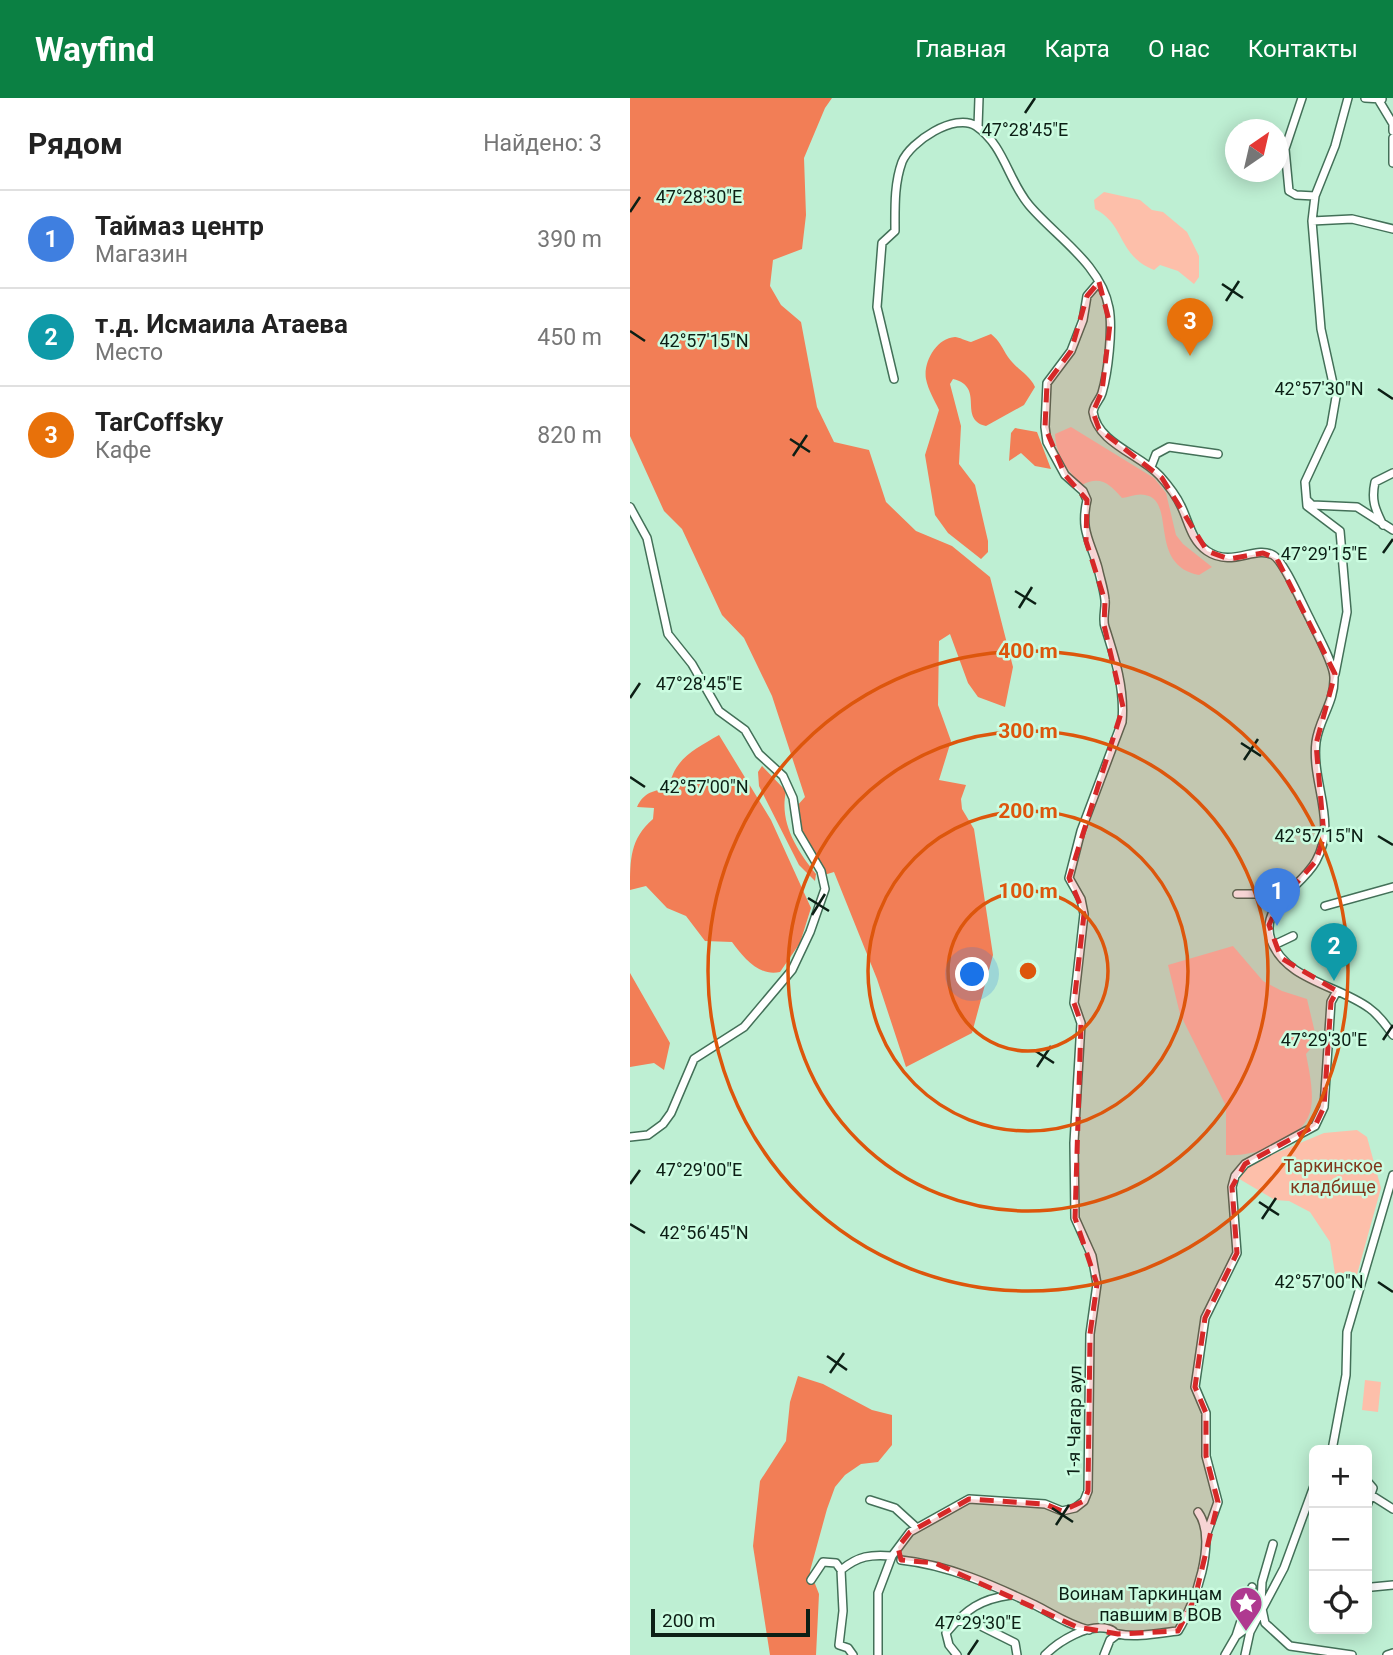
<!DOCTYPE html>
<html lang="ru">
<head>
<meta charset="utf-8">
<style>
  :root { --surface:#fff; --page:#f6f6f6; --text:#222; --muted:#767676; --line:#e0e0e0; --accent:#0b8043 }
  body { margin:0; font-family:Roboto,sans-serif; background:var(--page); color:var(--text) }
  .controls { position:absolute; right:21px; bottom:21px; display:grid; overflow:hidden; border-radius:10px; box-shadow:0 4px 18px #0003 }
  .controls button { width:63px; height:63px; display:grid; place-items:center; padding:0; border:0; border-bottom:2px solid var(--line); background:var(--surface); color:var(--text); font:35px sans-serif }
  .compass { position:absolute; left:595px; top:21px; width:63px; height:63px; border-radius:50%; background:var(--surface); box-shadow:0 4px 18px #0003; rotate:34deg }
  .scale { position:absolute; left:21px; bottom:18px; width:159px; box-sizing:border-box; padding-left:7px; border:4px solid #0c1f15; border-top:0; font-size:19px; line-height:24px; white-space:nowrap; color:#0c1f15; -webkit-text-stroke:5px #cbfce0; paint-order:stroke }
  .you { position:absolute; left:343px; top:877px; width:24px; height:24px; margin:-18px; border:5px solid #fff; border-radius:50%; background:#1a73e8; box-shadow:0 0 0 10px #1a73e833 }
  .badge { display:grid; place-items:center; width:46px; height:46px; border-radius:50%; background:var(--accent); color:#fff; font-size:23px; font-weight:700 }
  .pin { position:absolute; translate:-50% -58px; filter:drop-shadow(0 2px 4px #0008) }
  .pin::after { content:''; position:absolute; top:37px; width:24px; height:21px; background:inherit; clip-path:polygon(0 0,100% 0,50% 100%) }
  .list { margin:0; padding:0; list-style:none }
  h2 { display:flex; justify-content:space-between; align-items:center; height:91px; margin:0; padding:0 28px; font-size:30px }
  h2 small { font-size:23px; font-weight:400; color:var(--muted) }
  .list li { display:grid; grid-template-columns:46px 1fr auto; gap:21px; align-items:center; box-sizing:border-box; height:98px; padding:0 28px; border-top:2px solid var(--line) }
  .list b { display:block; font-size:26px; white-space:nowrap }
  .list p { margin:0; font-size:23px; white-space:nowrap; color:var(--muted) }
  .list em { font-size:23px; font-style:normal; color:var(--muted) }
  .icon { flex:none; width:38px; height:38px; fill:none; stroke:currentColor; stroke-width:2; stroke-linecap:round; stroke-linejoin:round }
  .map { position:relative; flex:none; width:763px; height:1557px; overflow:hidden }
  header { display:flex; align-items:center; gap:42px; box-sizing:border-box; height:98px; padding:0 35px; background:var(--accent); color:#fff }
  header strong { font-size:33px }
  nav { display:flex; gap:38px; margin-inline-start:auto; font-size:24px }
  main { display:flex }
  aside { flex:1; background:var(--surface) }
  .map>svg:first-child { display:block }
  .green { fill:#fdbfaa }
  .forest { fill:#f27e56 }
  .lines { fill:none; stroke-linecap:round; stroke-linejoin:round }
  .minor-casing { stroke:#437058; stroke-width:10 }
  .minor { stroke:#fff; stroke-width:7 }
  .marked { fill:#d62828; fill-opacity:0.2; stroke:#d62828; stroke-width:5; stroke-dasharray:14 9; stroke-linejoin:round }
  .ticks { fill:none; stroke:#0c1f15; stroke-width:2.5 }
  .ring { fill:none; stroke:#dd560c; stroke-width:3.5 }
  .labels { text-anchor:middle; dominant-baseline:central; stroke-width:5; stroke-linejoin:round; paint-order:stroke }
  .park-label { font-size:18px; fill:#80361b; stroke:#cbfce0 }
  .street-label { font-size:18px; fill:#0c1f15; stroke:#cbfce0 }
  .poi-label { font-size:18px; fill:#0c1f15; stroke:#cbfce0; text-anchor:end }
  .ticks-label { font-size:18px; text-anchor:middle; fill:#0c1f15; stroke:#cbfce0; stroke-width:5; stroke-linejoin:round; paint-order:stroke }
  .centre { fill:#dd560c; stroke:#cbfce0; stroke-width:3.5 }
  .ring-label { font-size:21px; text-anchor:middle; font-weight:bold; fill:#dd560c; stroke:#cbfce0; stroke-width:5; stroke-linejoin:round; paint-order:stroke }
</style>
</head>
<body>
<header>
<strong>Wayfind</strong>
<nav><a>Главная</a><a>Карта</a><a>О нас</a><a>Контакты</a></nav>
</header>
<main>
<aside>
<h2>Рядом<small>Найдено: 3</small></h2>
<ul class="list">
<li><span class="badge" style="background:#3f7fe0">1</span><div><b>Таймаз центр</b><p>Магазин</p></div><em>390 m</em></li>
<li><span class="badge" style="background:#0f9aa8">2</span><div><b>т.д. Исмаила Атаева</b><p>Место</p></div><em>450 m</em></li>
<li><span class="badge" style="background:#e8710a">3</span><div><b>TarCoffsky</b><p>Кафе</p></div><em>820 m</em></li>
</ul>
</aside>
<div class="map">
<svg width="763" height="1557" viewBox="0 0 763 1557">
  <rect width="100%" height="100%" fill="#beefd3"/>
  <path class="green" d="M474 94 510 102 522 112 533 114 557 134 569 158V179L564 186 548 173 530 167 524 172C487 157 496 127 465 111L464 102Z
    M441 329 524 380 536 395 546 437 553 446 582 469 569 477C517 467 547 402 515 397 508 395 499 399 492 400 480 386 470 377 452 387 437 372 426 357 425 336Z
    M603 848 633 883 652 893 677 901 687 943 676 956C679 972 684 994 681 1010 675 1043 624 1059 596 1057V1008L550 916 538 867Z
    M727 1032 737 1039 751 1090 726 1180 705 1176 700 1144 680 1114 659 1103 645 1102 606 1079 617 1067 694 1035Z
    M735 1282 751 1284 748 1314 732 1312Z"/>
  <path class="forest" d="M0 0H202L195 10 174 60 176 117 172 151 143 162 140 188 151 207 171 224 187 309 204 344 239 352 256 404 286 433 322 448 360 479 383 569 375 609 348 599 338 585 320 536 309 543 308 607 321 643 309 682 336 687 331 701 332 711 344 731 363 857 342 935 276 969 247 881 204 774 194 777 170 735 166 709 175 699 142 598 114 540 92 517 52 431 34 413 0 338Z
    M361 236C370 243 372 250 378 259 386 271 399 276 405 289L394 307 356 328C327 321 356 289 323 281L320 286 331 328 329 366 345 387 358 443V454L351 461 318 435 305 417 295 357 309 312C305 303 298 292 296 281 293 265 306 240 325 239 329 239 336 243 341 244Z
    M385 330 407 334 421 371 405 368 391 355 379 363 381 335Z
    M89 637 141 722 181 810 170 845 150 874C129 879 113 859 102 844L75 843 56 818 37 810 16 788 0 792C0 761 0 741 23 721L24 710 7 709C14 694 24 692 39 691 43 661 65 651 89 637Z
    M132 668 156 693C149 725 167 752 186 776L185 783 169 767 129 688 128 674Z
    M0 875 40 945 34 972 24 965 0 969Z
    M168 1278 193 1286 242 1312 262 1317V1347L248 1364 231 1366 215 1377 205 1389 197 1411 180 1473 189 1496 186 1557H140L123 1448 130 1383 156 1343 160 1304Z"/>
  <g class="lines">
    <defs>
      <path id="minor" d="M672 0 655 51 659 93 666 97 685 98
        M735 0 752 1
        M748 1 763 26V33
        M348 29 349 0
        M763 40V65
        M682 123 722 121 763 131
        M264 281 247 209 252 145 265 133C265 110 264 86 272 64 280 44 325 14 346 28 374 47 378 82 399 107 426 139 471 166 479 210 483 231 478 275 472 295 470 302 464 306 463 314 468 346 510 356 530 378 538 387 546 397 551 408 559 424 561 442 577 453 602 470 625 447 643 457 654 463 673 508 680 521 686 534 704 566 704 579 705 604 689 621 686 644 681 685 708 724 686 763 672 789 629 807 641 842 655 882 708 887 739 910 749 917 756 927 763 937
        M521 369 526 356 539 349 588 356
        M678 403 682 407 727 409 763 432
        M0 409 17 440 38 536 62 566 89 613 115 632 129 656 153 678 163 700 168 734 191 773 195 791 180 834 162 872 114 929 64 961 41 1015 33 1026 18 1037 0 1039
        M753 427C745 411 741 402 745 384L763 375
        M705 576 717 514 710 433 677 408 675 384 701 328 706 299 691 231 682 123 685 98 705 48 718 0
        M607 796H656
        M695 808 763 789
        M644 847 663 838
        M702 1352 716 1277 717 1234 763 1077
        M737 1383 743 1390 737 1408
        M741 1397 763 1411
        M240 1402 265 1410 287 1430
        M577 1435 588 1404 576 1358V1315L565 1289 575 1220 607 1155 602 1089 605 1078 615 1066 685 1028 694 1009 701 904 707 893
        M643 1446 632 1484 631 1506 635 1525 660 1548 722 1557
        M737 1447V1468
        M271 1462C318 1467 363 1487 405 1507 423 1516 438 1527 459 1532
        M211 1472 213 1513 209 1547 218 1550 223 1557
        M181 1482 193 1464 206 1465 211 1472C228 1458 241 1456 262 1458
        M742 1489 763 1487
        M327 1522 347 1526 385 1545 387 1557
        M606 1538 622 1489
        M248 1557V1495L262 1458 280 1434 339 1401 415 1406 432 1413 445 1410 454 1403 458 1393 460 1236 467 1186 462 1158 445 1120 444 1045 451 925 444 905 454 816 451 801 439 780 451 733 492 624C495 591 485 560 475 529 472 521 476 510 475 502 474 491 470 480 468 470 460 442 450 433 457 402L453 393 435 377 417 344 415 329 417 285 441 253 453 222 457 198 469 184
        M327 1557 319 1547 316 1535C336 1511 351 1501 381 1497
        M415 1557C429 1543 458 1525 479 1531 486 1533 481 1534 488 1536 506 1540 530 1535 548 1533 565 1506 588 1442 568 1414
        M474 1557 480 1542 488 1536
        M595 1557 606 1538 622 1526
        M615 1557 620 1534 654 1470 684 1388
        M757 1557 763 1555"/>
    </defs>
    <use href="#minor" class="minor-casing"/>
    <use href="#minor" class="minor"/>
  </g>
  <path class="marked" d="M469 184 480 226 472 293 463 314 469 331 532 380 577 453 599 461 633 455 647 461 705 576 686 646 694 738 686 763 649 805 639 827 651 860 707 893 701 904 694 1009 685 1028 615 1066 602 1089 607 1155 575 1220 565 1289 576 1315V1358L588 1404 565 1500 548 1533 488 1536 447 1529 305 1465 271 1462 268 1449 280 1434 339 1401 415 1406 432 1413 454 1403 458 1393 460 1236 467 1186 445 1120 451 925 444 905 454 816 439 780 493 609 474 527 475 503 456 443 457 402 435 377 415 329 417 285 441 253 457 198Z"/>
  <path class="ticks" d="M395 15 405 0M0 114 10 99M592 186 613 200M596 203 609 183M0 233 15 243M748 291 763 301M160 341 180 354M163 358 177 337M753 455 763 441M385 493 406 506M389 510 402 489M0 600 10 585M611 645 631 658M614 662 628 641M0 679 15 689M748 738 763 747M178 800 199 813M182 817 195 796M753 942 763 927M404 952 424 965M407 969 421 948M0 1086 10 1072M629 1104 649 1117M632 1121 646 1100M0 1126 15 1135M748 1184 763 1194M197 1258 217 1272M200 1275 214 1255M422 1410 443 1424M426 1427 439 1407M338 1557 348 1542"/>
  <g class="ring">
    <circle cx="398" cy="873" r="80"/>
    <circle cx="398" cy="873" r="160"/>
    <circle cx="398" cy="873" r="240"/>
    <circle cx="398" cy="873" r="320"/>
  </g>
  <defs>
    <symbol id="sight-pin" viewBox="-11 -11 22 30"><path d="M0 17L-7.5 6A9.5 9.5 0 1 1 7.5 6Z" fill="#af3990" stroke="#cbfce0"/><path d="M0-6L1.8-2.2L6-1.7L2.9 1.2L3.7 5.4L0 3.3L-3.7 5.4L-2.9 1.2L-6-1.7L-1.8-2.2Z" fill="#fff"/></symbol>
  </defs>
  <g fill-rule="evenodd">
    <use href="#sight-pin" x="597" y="1486" width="38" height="52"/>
  </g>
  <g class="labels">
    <g class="park-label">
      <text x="703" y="1067">Таркинское<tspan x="703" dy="21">кладбище</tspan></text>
    </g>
    <g class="street-label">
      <text transform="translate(444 1323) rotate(-89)">1-я Чагар аул</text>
    </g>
    <g class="poi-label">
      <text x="592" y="1495">Воинам Таркинцам<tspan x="592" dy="21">павшим в ВОВ</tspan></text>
    </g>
  </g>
  <g class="ticks-label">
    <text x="395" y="38">47°28'45"E</text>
    <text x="69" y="105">47°28'30"E</text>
    <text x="74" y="249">42°57'15"N</text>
    <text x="689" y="297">42°57'30"N</text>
    <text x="694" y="462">47°29'15"E</text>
    <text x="69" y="592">47°28'45"E</text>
    <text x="74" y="695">42°57'00"N</text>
    <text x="689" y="744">42°57'15"N</text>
    <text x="694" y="948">47°29'30"E</text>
    <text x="69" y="1078">47°29'00"E</text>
    <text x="74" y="1141">42°56'45"N</text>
    <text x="689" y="1190">42°57'00"N</text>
    <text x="348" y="1531">47°29'30"E</text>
  </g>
  <circle cx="398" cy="873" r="10" class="centre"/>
  <g class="ring-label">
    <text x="398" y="560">400 m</text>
    <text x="398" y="640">300 m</text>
    <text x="398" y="720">200 m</text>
    <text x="398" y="800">100 m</text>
  </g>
</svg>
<div class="controls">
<button>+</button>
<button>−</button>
<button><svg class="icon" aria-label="locate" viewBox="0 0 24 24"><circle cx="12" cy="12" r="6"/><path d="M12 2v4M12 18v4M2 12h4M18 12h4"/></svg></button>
</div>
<svg class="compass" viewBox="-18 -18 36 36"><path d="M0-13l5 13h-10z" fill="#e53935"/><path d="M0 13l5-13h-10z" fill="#767676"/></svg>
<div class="scale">200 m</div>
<div class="you"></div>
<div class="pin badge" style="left:647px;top:828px;background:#3f7fe0">1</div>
<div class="pin badge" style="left:704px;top:883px;background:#0f9aa8">2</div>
<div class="pin badge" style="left:560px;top:258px;background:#e8710a">3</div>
</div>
</main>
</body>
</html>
